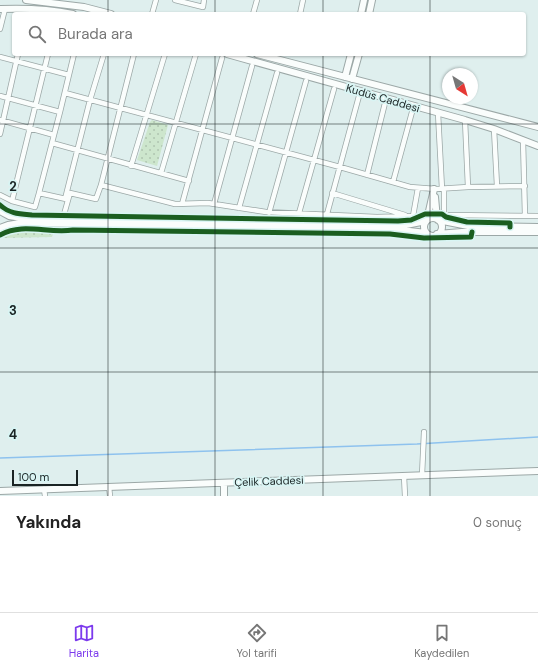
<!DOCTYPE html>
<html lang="tr">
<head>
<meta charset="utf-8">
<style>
  :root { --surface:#fff; --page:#f6f6f6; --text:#222; --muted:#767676; --line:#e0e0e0; --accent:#7c3aed }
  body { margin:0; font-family:"DM Sans",sans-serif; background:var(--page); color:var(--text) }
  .compass { position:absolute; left:442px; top:68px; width:36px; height:36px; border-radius:50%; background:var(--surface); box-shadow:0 1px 3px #0004; rotate:143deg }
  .scale { position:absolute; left:12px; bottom:10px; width:66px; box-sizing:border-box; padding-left:4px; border:2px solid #1a2424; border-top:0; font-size:11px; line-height:14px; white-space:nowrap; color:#1a2424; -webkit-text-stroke:3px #d9f5f4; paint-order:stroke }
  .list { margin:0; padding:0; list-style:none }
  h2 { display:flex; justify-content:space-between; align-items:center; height:52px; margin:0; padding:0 16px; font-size:17px }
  h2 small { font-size:13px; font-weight:400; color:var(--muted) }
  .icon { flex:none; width:22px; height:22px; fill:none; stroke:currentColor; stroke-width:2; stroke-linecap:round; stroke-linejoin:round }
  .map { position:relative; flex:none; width:538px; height:496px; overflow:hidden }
  .search { position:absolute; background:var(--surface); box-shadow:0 1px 3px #0004; left:12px; right:12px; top:12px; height:44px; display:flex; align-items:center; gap:10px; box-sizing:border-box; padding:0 14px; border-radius:4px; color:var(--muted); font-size:15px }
  .sheet { height:116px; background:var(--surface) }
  nav { display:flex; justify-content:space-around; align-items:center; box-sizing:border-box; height:56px; border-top:1px solid var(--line); background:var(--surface); font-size:11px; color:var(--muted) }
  nav a { display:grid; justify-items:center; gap:2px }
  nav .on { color:var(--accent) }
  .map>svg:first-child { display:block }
  .green { fill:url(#green-dots) }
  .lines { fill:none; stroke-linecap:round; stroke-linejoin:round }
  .stream { stroke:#8ec2ee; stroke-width:1.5 }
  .street-casing { stroke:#9ca8a7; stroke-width:6 }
  .secondary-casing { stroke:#9ca8a7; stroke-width:8 }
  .street { stroke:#fafdfc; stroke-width:4.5 }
  .secondary { stroke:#fafdfc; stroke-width:6 }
  .cycleway-casing { stroke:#d9f5f4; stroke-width:8 }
  .cycleway { stroke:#1b5e20; stroke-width:5 }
  .grid { fill:none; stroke:#1a2424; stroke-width:1; stroke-opacity:0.55 }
  .labels { text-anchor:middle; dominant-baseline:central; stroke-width:3.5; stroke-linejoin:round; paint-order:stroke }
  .street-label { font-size:11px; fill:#1a2424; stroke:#d9f5f4 }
  .grid-label { font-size:13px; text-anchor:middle; font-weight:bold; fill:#1a2424; stroke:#d9f5f4; stroke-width:3.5; stroke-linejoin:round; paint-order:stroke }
</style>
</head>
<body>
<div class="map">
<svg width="538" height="496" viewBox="0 0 538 496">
  <defs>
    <pattern id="green-dots" width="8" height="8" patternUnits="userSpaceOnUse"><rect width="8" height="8" fill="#cde6cd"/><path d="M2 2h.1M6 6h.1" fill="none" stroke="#afc5b0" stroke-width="1.8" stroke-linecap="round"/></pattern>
  </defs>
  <rect width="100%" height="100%" fill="#dfefee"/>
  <path class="green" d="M152 120 168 125 157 166 137 160 150 122Z
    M19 228 47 229 54 231 52 237 0 238V235C6 231 12 229 19 228Z"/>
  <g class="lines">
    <path class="stream" d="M0 458 417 444 538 437"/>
    <defs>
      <path id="street" d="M175 0 203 7 204 0
        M152 14 156 0
        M253 14 257 0
        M300 14 303 0
        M0 29 5 9
        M0 57 69 75
        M65 93 340 167 410 187 436 189 468 187 525 186
        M0 96 60 112 74 54
        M438 113 442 189
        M0 120 54 135 39 193
        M465 120 468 187
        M494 129 497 186
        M0 134 18 54
        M54 135 60 112
        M523 140 525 216
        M52 143 189 181
        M131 166 165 54
        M161 173 196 54
        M367 175 385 103
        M393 182 412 112
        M101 185 134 54
        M444 189V213L448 215 538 216
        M332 193 405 215
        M0 195 12 201 35 207 39 193 66 199
        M65 199 90 100 104 54
        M12 201 48 54
        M182 204 222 58
        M214 204 252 66
        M239 208 277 73
        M269 213 306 81
        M299 213 334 89
        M327 214 359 96
        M63 218 70 193 96 199 101 185 175 204 208 203 266 212 377 217 413 216 418 188
        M422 475 424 432
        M404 476 405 496
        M109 487 110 496
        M44 489 45 496"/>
      <path id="secondary" d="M26 0 84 7 111 14
        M0 9C24 8 49 9 73 14
        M361 14 364 0
        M369 14 372 0
        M227 54 465 120 494 129 538 146
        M257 54 538 127
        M345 77 351 54
        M352 79 359 54
        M435 197 437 219
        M0 211 9 216 22 218 406 225 426 221
        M424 227a9 9 0 1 1 18 0a9 9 0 1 1-18 0Z
        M427 220 434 189
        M438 220 468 226 538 227
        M0 228 8 225 20 223 393 229 426 233
        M437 234 462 232H538
        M224 483V496
        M0 491 538 471"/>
    </defs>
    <use href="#street" class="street-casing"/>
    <use href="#secondary" class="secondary-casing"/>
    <use href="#street" class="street"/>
    <use href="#secondary" class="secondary"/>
    <defs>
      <path id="cycleway" d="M0 205C10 214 19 214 32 215L398 221 411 220 425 214H442L446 217 467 222 510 223V227
        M0 235C23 222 48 234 73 230L390 234 424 238 471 237 472 232"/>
    </defs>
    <use href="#cycleway" class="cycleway-casing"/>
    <use href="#cycleway" class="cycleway"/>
  </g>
  <path class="grid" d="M108 0V14M215 0V14M323 0V14M430 0V14M108 54V496M215 54V496M323 54V496M430 54V496M0 124H538M0 248H538M0 372H538"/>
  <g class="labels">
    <g class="street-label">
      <text transform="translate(383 98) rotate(16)">Kudüs Caddesi</text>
      <text transform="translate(269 481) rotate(-2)">Çelik Caddesi</text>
    </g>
  </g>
  <g class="grid-label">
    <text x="13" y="191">2</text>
    <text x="13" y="315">3</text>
    <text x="13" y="439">4</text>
  </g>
</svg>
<svg class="compass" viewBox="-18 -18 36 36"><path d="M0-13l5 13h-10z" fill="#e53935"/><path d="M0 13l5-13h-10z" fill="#767676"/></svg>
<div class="scale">100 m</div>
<div class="search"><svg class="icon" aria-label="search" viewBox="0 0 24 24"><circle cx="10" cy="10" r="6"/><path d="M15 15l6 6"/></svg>Burada ara</div>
</div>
<section class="sheet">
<h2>Yakında<small>0 sonuç</small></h2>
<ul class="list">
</ul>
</section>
<nav>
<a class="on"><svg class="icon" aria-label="map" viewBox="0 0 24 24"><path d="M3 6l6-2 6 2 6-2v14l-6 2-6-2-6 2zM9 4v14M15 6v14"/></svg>Harita</a>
<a><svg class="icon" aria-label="directions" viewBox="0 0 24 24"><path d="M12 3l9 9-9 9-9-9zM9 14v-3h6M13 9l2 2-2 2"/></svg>Yol tarifi</a>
<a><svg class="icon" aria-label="saved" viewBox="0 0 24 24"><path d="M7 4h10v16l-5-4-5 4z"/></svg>Kaydedilen</a>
</nav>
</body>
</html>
